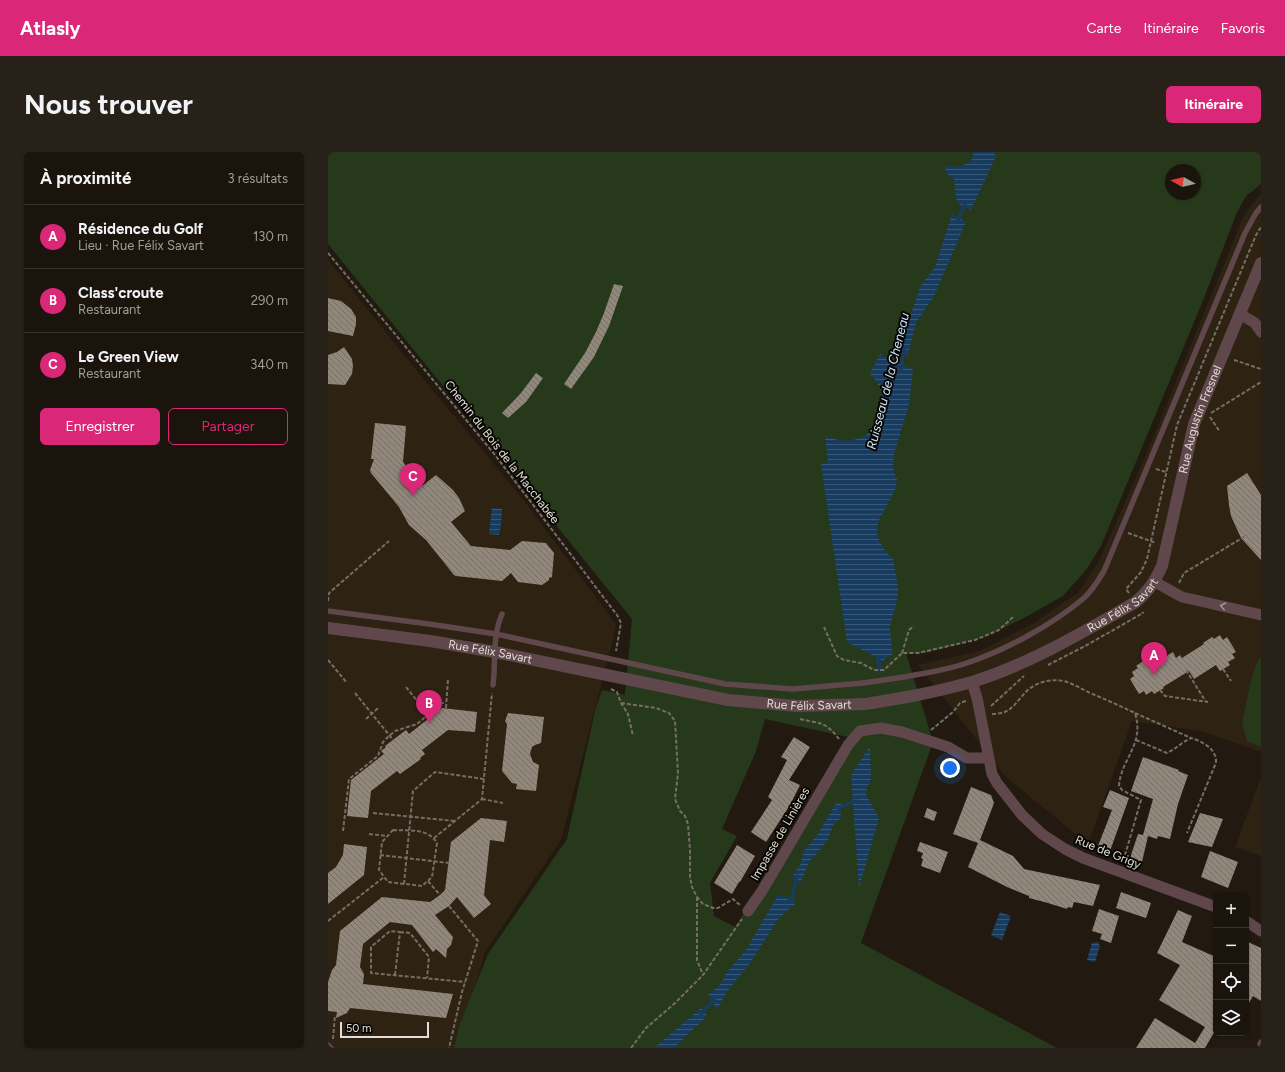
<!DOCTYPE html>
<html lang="fr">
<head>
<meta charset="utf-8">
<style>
  :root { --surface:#1a140c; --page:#27211a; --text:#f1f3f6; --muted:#9f9e9d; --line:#38332d; --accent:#db2777 }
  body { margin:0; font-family:Figtree,sans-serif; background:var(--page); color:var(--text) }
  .controls { position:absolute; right:12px; bottom:12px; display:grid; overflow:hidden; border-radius:6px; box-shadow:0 1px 3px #0004 }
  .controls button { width:36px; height:36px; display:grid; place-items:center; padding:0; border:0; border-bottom:1px solid var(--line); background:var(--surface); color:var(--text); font:20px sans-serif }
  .compass { position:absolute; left:837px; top:12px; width:36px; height:36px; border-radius:50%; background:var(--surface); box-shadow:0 1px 3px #0004; rotate:278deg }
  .scale { position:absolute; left:12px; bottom:10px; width:89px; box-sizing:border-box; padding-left:4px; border:2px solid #e2ddd6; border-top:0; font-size:11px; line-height:14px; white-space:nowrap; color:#e2ddd6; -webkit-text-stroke:3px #080603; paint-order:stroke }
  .you { position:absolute; left:622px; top:616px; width:14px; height:14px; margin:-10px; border:3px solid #fff; border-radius:50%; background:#1a73e8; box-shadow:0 0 0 6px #1a73e833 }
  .badge { display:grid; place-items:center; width:26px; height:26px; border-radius:50%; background:var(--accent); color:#fff; font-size:13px; font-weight:700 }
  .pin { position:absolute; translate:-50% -33px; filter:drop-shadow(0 1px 2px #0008) }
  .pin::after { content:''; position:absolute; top:21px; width:14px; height:12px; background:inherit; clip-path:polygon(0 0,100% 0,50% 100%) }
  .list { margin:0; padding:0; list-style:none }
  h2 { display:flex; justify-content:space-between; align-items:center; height:52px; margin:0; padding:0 16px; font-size:17px }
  h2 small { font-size:13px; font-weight:400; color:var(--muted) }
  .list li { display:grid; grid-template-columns:26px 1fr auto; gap:12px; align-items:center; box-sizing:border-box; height:64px; padding:0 16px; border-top:1px solid var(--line) }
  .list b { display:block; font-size:15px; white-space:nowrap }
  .list p { margin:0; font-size:13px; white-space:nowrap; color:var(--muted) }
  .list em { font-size:13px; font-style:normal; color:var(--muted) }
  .actions { display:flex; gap:8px; padding:12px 16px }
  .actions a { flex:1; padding:9px 0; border:1px solid var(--accent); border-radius:6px; text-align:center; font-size:14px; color:var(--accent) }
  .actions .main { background:var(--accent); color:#fff }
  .icon { flex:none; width:22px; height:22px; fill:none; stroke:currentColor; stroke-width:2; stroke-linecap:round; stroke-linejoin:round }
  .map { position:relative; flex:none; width:933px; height:896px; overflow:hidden; border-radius:6px }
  header { display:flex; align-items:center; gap:24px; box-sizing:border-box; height:56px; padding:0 20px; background:var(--accent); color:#fff }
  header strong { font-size:19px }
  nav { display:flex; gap:22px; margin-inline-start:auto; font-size:14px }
  .intro { display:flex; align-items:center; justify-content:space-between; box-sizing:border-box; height:96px; padding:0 24px }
  h1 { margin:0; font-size:28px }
  .button { padding:10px 18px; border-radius:6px; background:var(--accent); color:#fff; font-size:14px; font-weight:700 }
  main { display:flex; gap:24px; padding:0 24px }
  aside { flex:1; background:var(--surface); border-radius:6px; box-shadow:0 1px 3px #0004 }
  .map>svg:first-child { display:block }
  .built { fill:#2e2213 }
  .green { fill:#27391b; fill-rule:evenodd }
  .water { fill:url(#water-rules) }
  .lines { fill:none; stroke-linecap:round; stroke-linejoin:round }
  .stream { stroke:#173c60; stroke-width:3.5 }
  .building { fill:url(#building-back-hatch) }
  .path { stroke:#756e66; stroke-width:2; stroke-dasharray:4 2; stroke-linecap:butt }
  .service { stroke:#5f474c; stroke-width:5.5 }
  .minor { stroke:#5f474c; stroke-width:11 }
  .tertiary { stroke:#5f474c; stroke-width:12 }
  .service-bridge { stroke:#5f474c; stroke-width:5.5 }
  .tertiary-bridge { stroke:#5f474c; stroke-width:12 }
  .oneway { stroke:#a09291 }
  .labels { text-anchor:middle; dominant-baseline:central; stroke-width:4; stroke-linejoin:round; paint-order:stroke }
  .street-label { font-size:12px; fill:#e2ddd6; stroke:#080603 }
  .water-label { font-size:13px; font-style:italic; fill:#cde4fd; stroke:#080603 }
</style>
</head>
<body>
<header>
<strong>Atlasly</strong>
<nav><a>Carte</a><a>Itinéraire</a><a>Favoris</a></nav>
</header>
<div class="intro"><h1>Nous trouver</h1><a class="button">Itinéraire</a></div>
<main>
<aside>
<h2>À proximité<small>3 résultats</small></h2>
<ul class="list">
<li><span class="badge">A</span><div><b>Résidence du Golf</b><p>Lieu · Rue Félix Savart</p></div><em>130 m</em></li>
<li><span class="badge">B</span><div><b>Class'croute</b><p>Restaurant</p></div><em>290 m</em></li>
<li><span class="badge">C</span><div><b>Le Green View</b><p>Restaurant</p></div><em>340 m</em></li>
</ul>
<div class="actions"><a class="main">Enregistrer</a><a>Partager</a></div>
</aside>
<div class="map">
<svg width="933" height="896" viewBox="0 0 933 896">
  <defs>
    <pattern id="water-rules" width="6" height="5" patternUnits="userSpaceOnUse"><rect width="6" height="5" fill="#173c60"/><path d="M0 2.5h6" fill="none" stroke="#385876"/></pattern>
    <pattern id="building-back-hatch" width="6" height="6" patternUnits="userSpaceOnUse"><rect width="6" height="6" fill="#91877b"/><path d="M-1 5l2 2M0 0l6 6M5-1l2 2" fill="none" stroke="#766f66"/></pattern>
  </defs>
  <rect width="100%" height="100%" fill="#221a10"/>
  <path class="built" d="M933 42V600L873 579 804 569 760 692 678 625 590 513 652 499 706 471 751 440 771 409 817 305 917 61Z
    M0 108 89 219 194 346 288 472 284 491 233 688 157 800 130 896H0Z
    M933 625V704L907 695Z"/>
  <path class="green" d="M0 0H933V32L918 44 909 60 876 146 773 394 758 418 735 444 694 467 656 485 597 501H578L605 590 533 791 729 896H126L132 872 160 802 239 687 267 559 274 538 297 543 304 467 0 92ZM843 18H867V42H843ZM437 567 520 585 432 736 407 775 386 764 382 731 409 684 394 677 428 599Z
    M933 505V595L919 589 914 571 923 529 929 510Z"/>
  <path class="water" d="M646 0H666L668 4 643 58 629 51 626 27 622 25 617 18 619 14 632 15 643 9Z
    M624 62 638 70 606 144 588 171 580 203 571 198 592 135 607 115Z
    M552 202 585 218 581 253 566 302 565 316 569 328 567 338 550 370 549 384 557 399 565 407 570 434V445L562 474 564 503 549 512 548 505 519 490 493 312 500 311 497 284C542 304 575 255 542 222Z
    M164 356 174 357 173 374 171 383 161 382Z
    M542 594 543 627 539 636 538 643 551 666 531 736 523 623Z
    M508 651H513V666L505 673 500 688 482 709 472 731 464 725 473 711 476 699 490 682Z
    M450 743 464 746 467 752 451 766 422 811 398 841 389 858 380 842 390 835 395 828 398 821 418 798Z
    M672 760 683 764 674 788 663 783Z
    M768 790H770L772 794 767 810 759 808 764 791H766Z
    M373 856 379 864 346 896H326Z"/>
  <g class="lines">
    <path class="stream" d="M629 70 638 50
      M573 217 576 197
      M551 506 552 520
      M511 658 512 655 528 649
      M461 747 464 746 469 724
      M373 862 387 846"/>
  </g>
  <path class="building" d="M286 132 295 134 281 174 266 205 243 237 236 232 257 201 268 180 276 161Z
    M0 146 13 149 23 157 28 165V172L25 184 0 179Z
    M16 195 24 207 25 214 24 222 17 233 0 232V203L9 200Z
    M208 221 215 226 198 250 180 266 174 261 193 241Z
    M47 271 78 274 75 310 94 334 108 323 125 338 131 346 137 359 123 370 143 394 182 398 194 389 218 391 226 401 224 425 221 426V428L214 433 190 430 183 421 174 429 128 424 126 423 98 388 81 373 71 355 43 321 42 318 46 307H43Z
    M919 321 933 343V408L913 386 903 364 901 353 899 334Z
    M892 483 895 488 899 485 908 500 904 502 907 506 900 510 902 513 892 519 888 513 866 527 861 519 835 535 836 536 826 542 824 539 818 543 816 539 811 542 802 527 806 524 804 520 810 516 808 514 818 507 822 514 845 500 848 506 852 503 854 506 876 492 875 491 884 485 886 487Z
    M114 556 149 560 147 580 120 578 94 598 97 602 92 606 93 607 72 622 69 619 43 639 40 666 19 664 23 628 56 602 53 599 58 595 57 594 78 578 81 582Z
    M180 561 216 565 213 591 207 593 204 595 202 602 205 610 211 613 208 639 188 637 189 632 184 631 174 619 179 572 177 569Z
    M466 585 482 595 461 628 472 633 462 653 438 690 423 680 444 648 440 645 459 608 453 605Z
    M815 605 851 618 850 619 860 623 850 652 842 687 830 684 829 687 820 684 814 710 802 706 810 682 815 683 825 647 803 639Z
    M643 635 663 643 666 651 652 688 685 704 696 717 772 733 765 754 746 750 744 756 740 755 739 757 720 751 701 746V744L679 735 640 715 650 691 625 682Z
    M782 638 801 646 782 699 770 694 784 658 775 655Z
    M599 656 609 660 606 669 596 665Z
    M872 661 895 667 884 695 860 690Z
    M153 666 179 669 176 690 162 688 156 743 163 752 146 766 129 745 121 754 107 763 125 785 123 793 119 797 118 806 108 797 105 800 84 773 62 770 35 792 32 815 36 822 35 832 125 842 118 866 22 856 19 861 8 866 9 860 0 859V830L4 818 8 813 12 779 54 745 102 750 112 743 117 738 123 690Z
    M592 690 620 700 612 721 593 714 595 707 593 706 595 701 589 699Z
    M16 692 39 695 36 723 0 752V721L8 715 15 703Z
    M409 693 427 704 412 730H411L404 742 386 731Z
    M882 699 910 710 900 736 873 725Z
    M793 740 823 751 818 766 788 756Z
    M771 757 791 764 783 791 772 787 774 782 764 779Z
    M850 758 864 764 854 790 888 805V877L877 896H808L827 866 867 891 877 875 831 848 852 813 829 801Z
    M918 789 933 796V849L925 844 918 856Z"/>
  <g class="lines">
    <path class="path" d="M0 101 167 303 289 463 293 471 288 499
      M906 208 933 217
      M883 261 933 230
      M882 265 892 280
      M828 317 838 320
      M800 381 828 391
      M851 431 856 421 919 383
      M801 441 798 437 813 420 819 407 849 273 928 83 933 75
      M0 449 1 441 61 389
      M496 475 509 504 516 508 533 511 546 518H556L574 501H590L647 488 671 478 685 465
      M574 501 581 478 586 474
      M0 508 19 531
      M720 513 759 493 815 461 814 460
      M895 517 903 529
      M858 518 878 550
      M78 535 102 565
      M283 537 289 540 293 551 300 562 305 584
      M832 538 837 544 880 550
      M27 541 66 589
      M293 551 328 556 341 561 347 569 350 621 347 647 352 659 357 664 360 672 362 698V725L364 735 369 745 375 752 385 756H390L405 747 412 753
      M663 554 696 524
      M118 556 120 528
      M807 561 863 586
      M664 562C686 562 687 549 701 537 711 529 727 526 739 530 747 533 754 537 762 541 777 547 792 554 807 561 817 593 793 606 791 634L794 638 813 648 795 710
      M38 567 50 556
      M472 567C493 572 497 569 511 587
      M603 578 625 560 632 551 638 549
      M808 588 839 601C848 597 854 590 863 586 873 589 888 596 888 609 888 612 886 615 885 618L859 681
      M154 647 175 651
      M45 661 127 669
      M65 678C82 679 100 676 109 691L104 725 94 734 60 730 51 718 54 690Z
      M15 679 21 627 50 604 55 590 61 584 67 579 89 572 114 551H118
      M41 682 60 684
      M106 686 154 647 164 541
      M52 703 121 711
      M100 729 112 743
      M76 732 85 639 107 620 156 627
      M369 745V808L375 823
      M121 754 150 789 134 840 121 896
      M0 769 56 725
      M72 780 82 781 101 805 99 826
      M67 823 72 780 62 779 43 795V821L137 830
      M5 887 7 863
      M303 896 318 876 346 852 375 823 414 767"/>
    <path class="service" d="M0 459 101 472 168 482 397 532 465 537 535 531
      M576 525C597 521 619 518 639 511 678 498 724 473 756 446 764 439 770 429 776 419L917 81 928 61 933 55
      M165 533C168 509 164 485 174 462
      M932 892 933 890
      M0 893 3 896"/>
    <path class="minor" d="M912 162 927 171 933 180
      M827 430 854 445 933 463
      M644 530 649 546 664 622 669 631 694 663 714 682 737 697 755 706 888 755
      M420 759 434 739 520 593 532 579 553 576 574 580 620 595 639 606H660
      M918 769 933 779"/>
    <g class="tertiary">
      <path id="s1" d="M0 476 102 489 167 500 400 548 469 554 538 552"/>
      <path id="s2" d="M579 545C601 541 622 536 644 530 702 512 755 480 808 450 821 438 826 431 834 414L866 272 933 111"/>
    </g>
    <path class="service-bridge" d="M535 531 576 525"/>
    <path class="tertiary-bridge" d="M538 552 579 545"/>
  </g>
  <defs><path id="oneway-chevron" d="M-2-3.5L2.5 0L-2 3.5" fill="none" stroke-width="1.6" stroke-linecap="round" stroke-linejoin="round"/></defs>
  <use class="oneway" href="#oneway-chevron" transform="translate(895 454) rotate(-167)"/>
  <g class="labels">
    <g class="street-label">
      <text stroke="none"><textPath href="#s2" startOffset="446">Rue Augustin Fresnel</textPath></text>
      <text transform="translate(174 300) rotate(52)">Chemin du Bois de la Macchabée</text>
      <text stroke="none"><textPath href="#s2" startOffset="237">Rue Félix Savart</textPath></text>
      <text stroke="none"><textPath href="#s1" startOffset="164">Rue Félix Savart</textPath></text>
      <text stroke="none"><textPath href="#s1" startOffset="488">Rue Félix Savart</textPath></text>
      <text transform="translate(452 682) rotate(-60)">Impasse de Linières</text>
      <text transform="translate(780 700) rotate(22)">Rue de Grigy</text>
    </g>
    <g class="water-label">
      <text transform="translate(560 229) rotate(-76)">Ruisseau de la Cheneau</text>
    </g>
  </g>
</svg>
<div class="controls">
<button>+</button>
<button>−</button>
<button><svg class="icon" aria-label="locate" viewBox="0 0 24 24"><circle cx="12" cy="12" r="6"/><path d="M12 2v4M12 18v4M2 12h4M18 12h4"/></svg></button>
<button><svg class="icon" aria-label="layers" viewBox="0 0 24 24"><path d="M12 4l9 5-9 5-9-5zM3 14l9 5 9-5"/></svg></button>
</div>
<svg class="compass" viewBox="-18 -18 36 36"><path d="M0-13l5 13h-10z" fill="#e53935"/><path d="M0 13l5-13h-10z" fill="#9f9e9d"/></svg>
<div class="scale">50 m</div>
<div class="you"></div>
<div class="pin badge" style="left:826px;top:523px">A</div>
<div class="pin badge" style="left:101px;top:571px">B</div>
<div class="pin badge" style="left:85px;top:344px">C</div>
</div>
</main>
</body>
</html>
